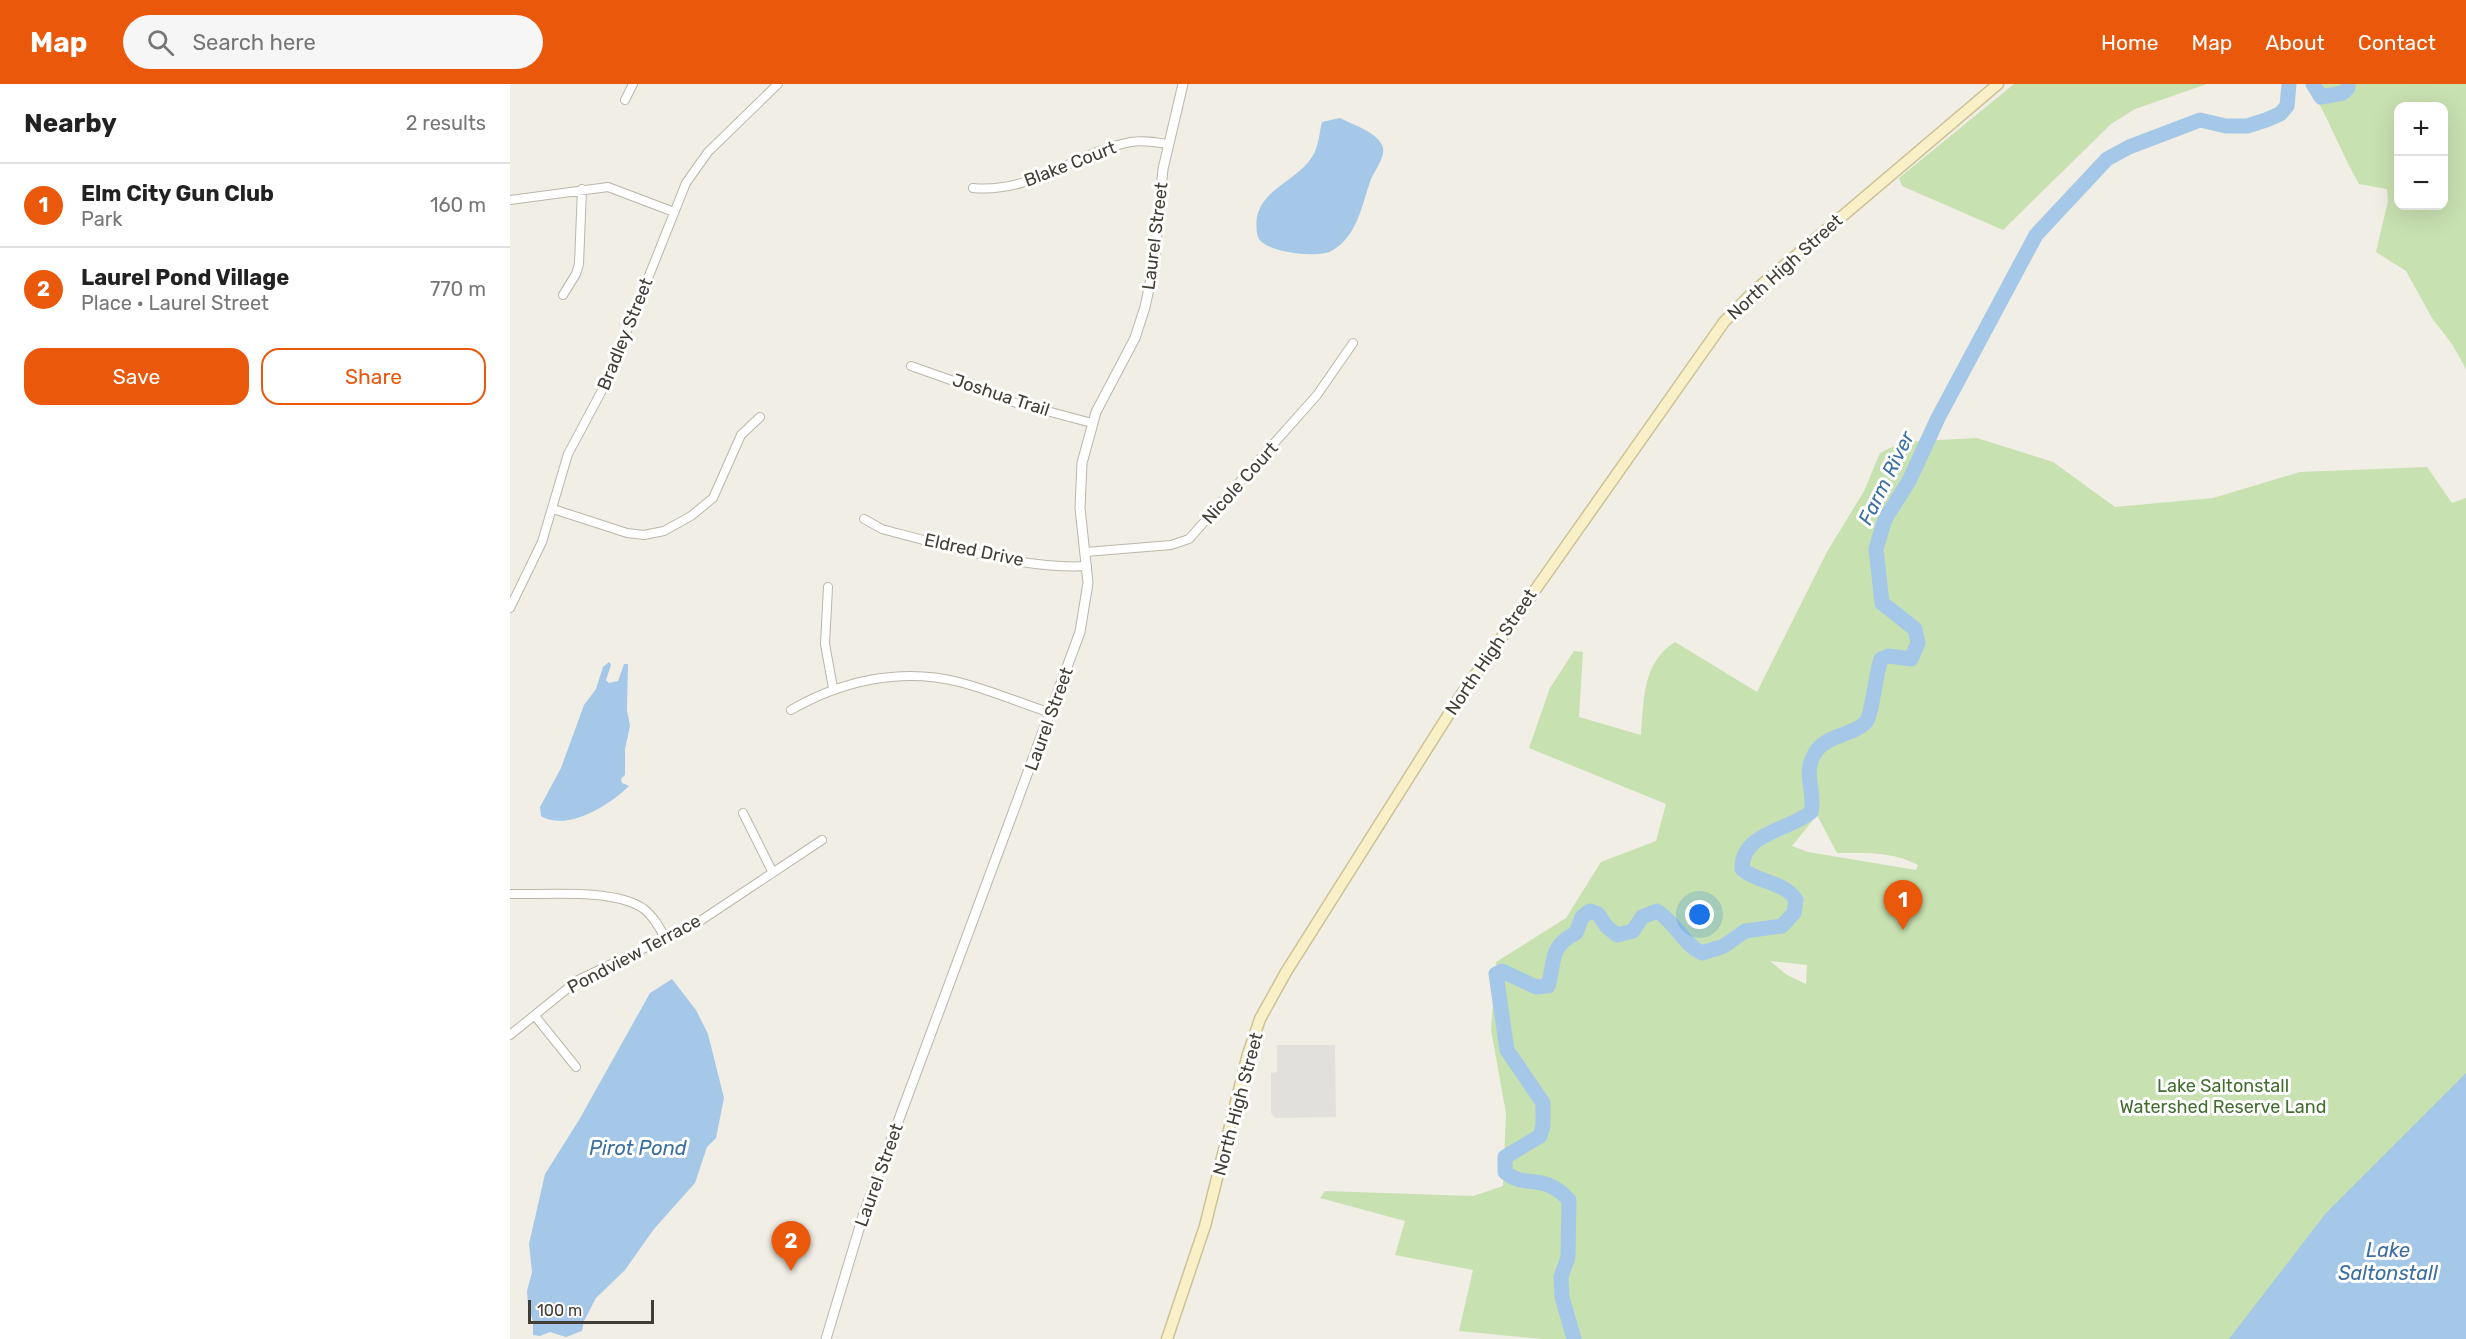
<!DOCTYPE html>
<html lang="en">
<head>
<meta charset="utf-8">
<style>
  :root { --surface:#fff; --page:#f6f6f6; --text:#222; --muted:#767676; --line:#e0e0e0; --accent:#ea580c }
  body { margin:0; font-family:Rubik,sans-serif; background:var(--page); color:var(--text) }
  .controls { position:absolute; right:18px; top:18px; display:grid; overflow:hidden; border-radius:12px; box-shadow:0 6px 24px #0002 }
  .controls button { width:54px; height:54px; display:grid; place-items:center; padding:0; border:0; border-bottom:2px solid var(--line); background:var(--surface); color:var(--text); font:30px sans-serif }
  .scale { position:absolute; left:18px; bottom:15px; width:126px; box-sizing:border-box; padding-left:6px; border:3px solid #423e35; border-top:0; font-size:16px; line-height:21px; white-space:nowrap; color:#423e35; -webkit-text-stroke:4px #fff; paint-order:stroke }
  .you { position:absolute; left:1190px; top:831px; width:21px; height:21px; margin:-15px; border:4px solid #fff; border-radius:50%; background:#1a73e8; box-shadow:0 0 0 9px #1a73e833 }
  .badge { display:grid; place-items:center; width:39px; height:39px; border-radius:50%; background:var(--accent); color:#fff; font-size:20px; font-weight:700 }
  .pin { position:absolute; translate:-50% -50px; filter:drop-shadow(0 2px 3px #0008) }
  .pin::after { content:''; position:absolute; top:32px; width:21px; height:18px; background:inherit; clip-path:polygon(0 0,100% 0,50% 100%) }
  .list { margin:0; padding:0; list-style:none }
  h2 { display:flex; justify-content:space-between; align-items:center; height:78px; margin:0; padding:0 24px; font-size:26px }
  h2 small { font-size:20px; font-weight:400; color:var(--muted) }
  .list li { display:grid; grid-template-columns:39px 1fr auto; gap:18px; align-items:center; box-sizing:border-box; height:84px; padding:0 24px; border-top:2px solid var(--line) }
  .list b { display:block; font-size:22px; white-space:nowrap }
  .list p { margin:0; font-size:20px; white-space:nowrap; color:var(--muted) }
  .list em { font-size:20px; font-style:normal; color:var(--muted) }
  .actions { display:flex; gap:12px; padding:18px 24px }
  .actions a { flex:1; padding:14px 0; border:2px solid var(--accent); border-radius:18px; text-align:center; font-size:21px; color:var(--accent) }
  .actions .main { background:var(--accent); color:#fff }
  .icon { flex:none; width:33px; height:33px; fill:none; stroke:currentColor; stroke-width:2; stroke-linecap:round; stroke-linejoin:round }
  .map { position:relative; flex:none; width:1956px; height:1255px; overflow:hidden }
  header { display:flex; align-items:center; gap:36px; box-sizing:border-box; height:84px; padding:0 30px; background:var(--accent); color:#fff }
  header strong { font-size:28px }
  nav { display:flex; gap:33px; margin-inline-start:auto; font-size:21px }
  .search { width:420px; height:54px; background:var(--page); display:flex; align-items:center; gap:15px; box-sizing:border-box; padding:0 21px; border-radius:33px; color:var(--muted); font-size:22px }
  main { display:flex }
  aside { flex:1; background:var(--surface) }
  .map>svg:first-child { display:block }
  .green { fill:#c8e1b1; fill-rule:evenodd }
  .parking { fill:#e2e0dd }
  .water { fill:#a6c8e8 }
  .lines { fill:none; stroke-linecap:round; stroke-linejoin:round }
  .river { stroke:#a6c8e8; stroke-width:15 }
  .minor-casing { stroke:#bbb6a9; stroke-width:10 }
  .tertiary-casing { stroke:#bbb6a9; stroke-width:11 }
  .secondary-casing { stroke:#ccc298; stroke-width:13 }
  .minor { stroke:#fff; stroke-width:8 }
  .tertiary { stroke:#fff; stroke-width:9 }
  .secondary { stroke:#f9f0c7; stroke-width:10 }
  .labels { text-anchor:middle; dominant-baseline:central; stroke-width:6; stroke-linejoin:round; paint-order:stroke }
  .street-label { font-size:18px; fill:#423e35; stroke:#fff }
  .park-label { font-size:18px; fill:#426d2f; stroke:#fff }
  .water-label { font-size:20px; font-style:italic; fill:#3a6ea2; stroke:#fff }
</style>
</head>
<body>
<header>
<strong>Map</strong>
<div class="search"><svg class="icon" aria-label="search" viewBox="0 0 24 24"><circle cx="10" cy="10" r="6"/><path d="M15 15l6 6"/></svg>Search here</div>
<nav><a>Home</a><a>Map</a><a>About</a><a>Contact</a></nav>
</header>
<main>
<aside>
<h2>Nearby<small>2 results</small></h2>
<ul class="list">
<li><span class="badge">1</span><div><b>Elm City Gun Club</b><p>Park</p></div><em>160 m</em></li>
<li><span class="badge">2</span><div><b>Laurel Pond Village</b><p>Place · Laurel Street</p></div><em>770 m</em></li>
</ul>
<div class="actions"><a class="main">Save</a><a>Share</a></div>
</aside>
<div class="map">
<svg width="1956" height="1255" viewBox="0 0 1956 1255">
  <rect width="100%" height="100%" fill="#f0eee5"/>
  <path class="green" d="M1504 0H1697L1625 25 1601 40 1493 146 1392 102 1389 94Z
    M1798 0H1956V285L1942 260 1922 234 1896 187 1866 168 1878 117 1877 105 1849 100C1830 67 1818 32 1798 0ZM1888 22H1934V122H1888Z
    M1467 354 1543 378 1605 423 1703 414 1790 388 1917 383 1942 419 1956 414V1255H1033L949 1247 963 1186 885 1171 895 1137 810 1114 815 1107 963 1112 993 1102 996 1029 981 946 986 878 1056 834 1091 778 1146 757 1156 720 1019 664 1040 604 1064 567 1073 568 1069 633 1131 651C1134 616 1132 579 1165 558L1247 608 1317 468 1354 407 1370 369 1392 358ZM1307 731 1327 769C1356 769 1382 767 1408 781L1406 786 1298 768 1282 762ZM1260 877 1297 881 1296 900 1277 891Z"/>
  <path class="parking" d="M767 961H825L826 1033 766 1034 761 1029V989L767 988Z"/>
  <path class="water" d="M830 34C843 41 865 47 872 61 877 71 865 86 861 95 852 120 848 151 823 166 810 175 758 169 749 155 746 150 746 139 747 133 753 104 788 96 802 73 809 63 809 49 812 38Z
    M99 578 101 581 96 596 99 599 108 597 114 580H118L117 626 120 642 115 665V691L111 695 112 699 119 702C100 721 57 748 31 732L30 723 51 684 74 621 86 605 93 583Z
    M162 895 186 926 198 950 214 1014 206 1054 197 1063 185 1099 144 1145 115 1186 86 1214 74 1237 72 1247 56 1253 40 1248 30 1252 23 1251V1237L18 1221 17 1207 22 1188 19 1160 35 1090 69 1036 140 909Z
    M1956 989V1255H1719L1816 1129Z"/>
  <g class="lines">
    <path class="river" d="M1803 0 1811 13 1833 9 1838 4V0
      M1064 1255 1052 1213 1051 1193 1058 1173 1059 1116C1032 1087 1016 1106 995 1088V1073L1030 1052 1033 1042V1019L997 966 986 890 992 887 1026 903 1038 902C1045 878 1039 862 1066 849L1072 833 1080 827 1088 830 1097 843 1107 851 1123 847 1132 833 1147 827C1166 839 1172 859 1192 869L1214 862 1235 847 1272 842 1284 829 1286 816C1274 797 1248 799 1232 785 1231 749 1278 747 1301 728 1306 708 1292 689 1305 669 1316 650 1343 652 1356 638 1362 631 1366 588 1371 575L1379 572 1401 575 1408 559 1405 545 1372 519 1366 465 1375 435 1399 397 1428 334 1526 151 1597 75 1619 63 1690 36 1716 42H1737L1756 36 1770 30 1777 22 1779 0"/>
    <defs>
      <path id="minor" d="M115 16 123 0
        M463 104C522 110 566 68 621 58 633 56 645 58 657 60
        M0 116 98 103 164 128
        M53 211 66 190 69 180 72 105
        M401 282 503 318 582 339
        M43 425 117 449 134 451 154 447 181 432 203 414 231 351 250 333
        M354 435 372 445C432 461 516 486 577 482
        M576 468 661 461 679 455 807 311 843 259
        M318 503 315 560 323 604
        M0 524 32 458 58 370 97 297 176 99 198 68 268 0
        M281 626C331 597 391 583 449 598 480 606 510 619 541 629
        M233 729 262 787
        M0 810C37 811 104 804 134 825 144 833 150 844 156 856
        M25 932 66 983
        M0 951 68 896 187 839 312 756"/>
      <path id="tertiary" d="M316 1255 353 1132 570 548 578 499 570 424 572 379 586 328 625 254 635 223 644 181 653 85 673 0"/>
      <path id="secondary" d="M657 1255 695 1142 738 970 750 935 776 888 949 614 1214 238 1243 208 1488 0"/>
    </defs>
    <use href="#minor" class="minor-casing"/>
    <use href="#tertiary" class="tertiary-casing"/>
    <use href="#secondary" class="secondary-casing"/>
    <use href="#minor" class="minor"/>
    <use href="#tertiary" class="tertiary"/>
    <use href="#secondary" class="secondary"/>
  </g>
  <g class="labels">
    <g class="street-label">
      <text transform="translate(560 80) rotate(-21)">Blake Court</text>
      <text transform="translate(645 152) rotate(-83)">Laurel Street</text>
      <text transform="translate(1275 183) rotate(-42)">North High Street</text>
      <text transform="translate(115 250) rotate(-68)">Bradley Street</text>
      <text transform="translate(491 311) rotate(18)">Joshua Trail</text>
      <text transform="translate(730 399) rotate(-48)">Nicole Court</text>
      <text transform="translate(464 466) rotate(12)">Eldred Drive</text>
      <text transform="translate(981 568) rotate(-56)">North High Street</text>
      <text transform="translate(539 635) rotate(-70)">Laurel Street</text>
      <text transform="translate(124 870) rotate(-28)">Pondview Terrace</text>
      <text transform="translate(728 1020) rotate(-75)">North High Street</text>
      <text transform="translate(369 1091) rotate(-70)">Laurel Street</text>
    </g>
    <g class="park-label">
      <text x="1713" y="1002">Lake Saltonstall<tspan x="1713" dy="21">Watershed Reserve Land</tspan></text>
    </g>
    <g class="water-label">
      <text transform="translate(1376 394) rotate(-64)">Farm River</text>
      <text x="128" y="1064">Pirot Pond</text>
      <text x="1878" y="1166">Lake<tspan x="1878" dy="23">Saltonstall</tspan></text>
    </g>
  </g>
</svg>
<div class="controls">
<button>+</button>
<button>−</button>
</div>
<div class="scale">100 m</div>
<div class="you"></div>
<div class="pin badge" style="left:1393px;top:846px">1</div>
<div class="pin badge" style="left:281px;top:1187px">2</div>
</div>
</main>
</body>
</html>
